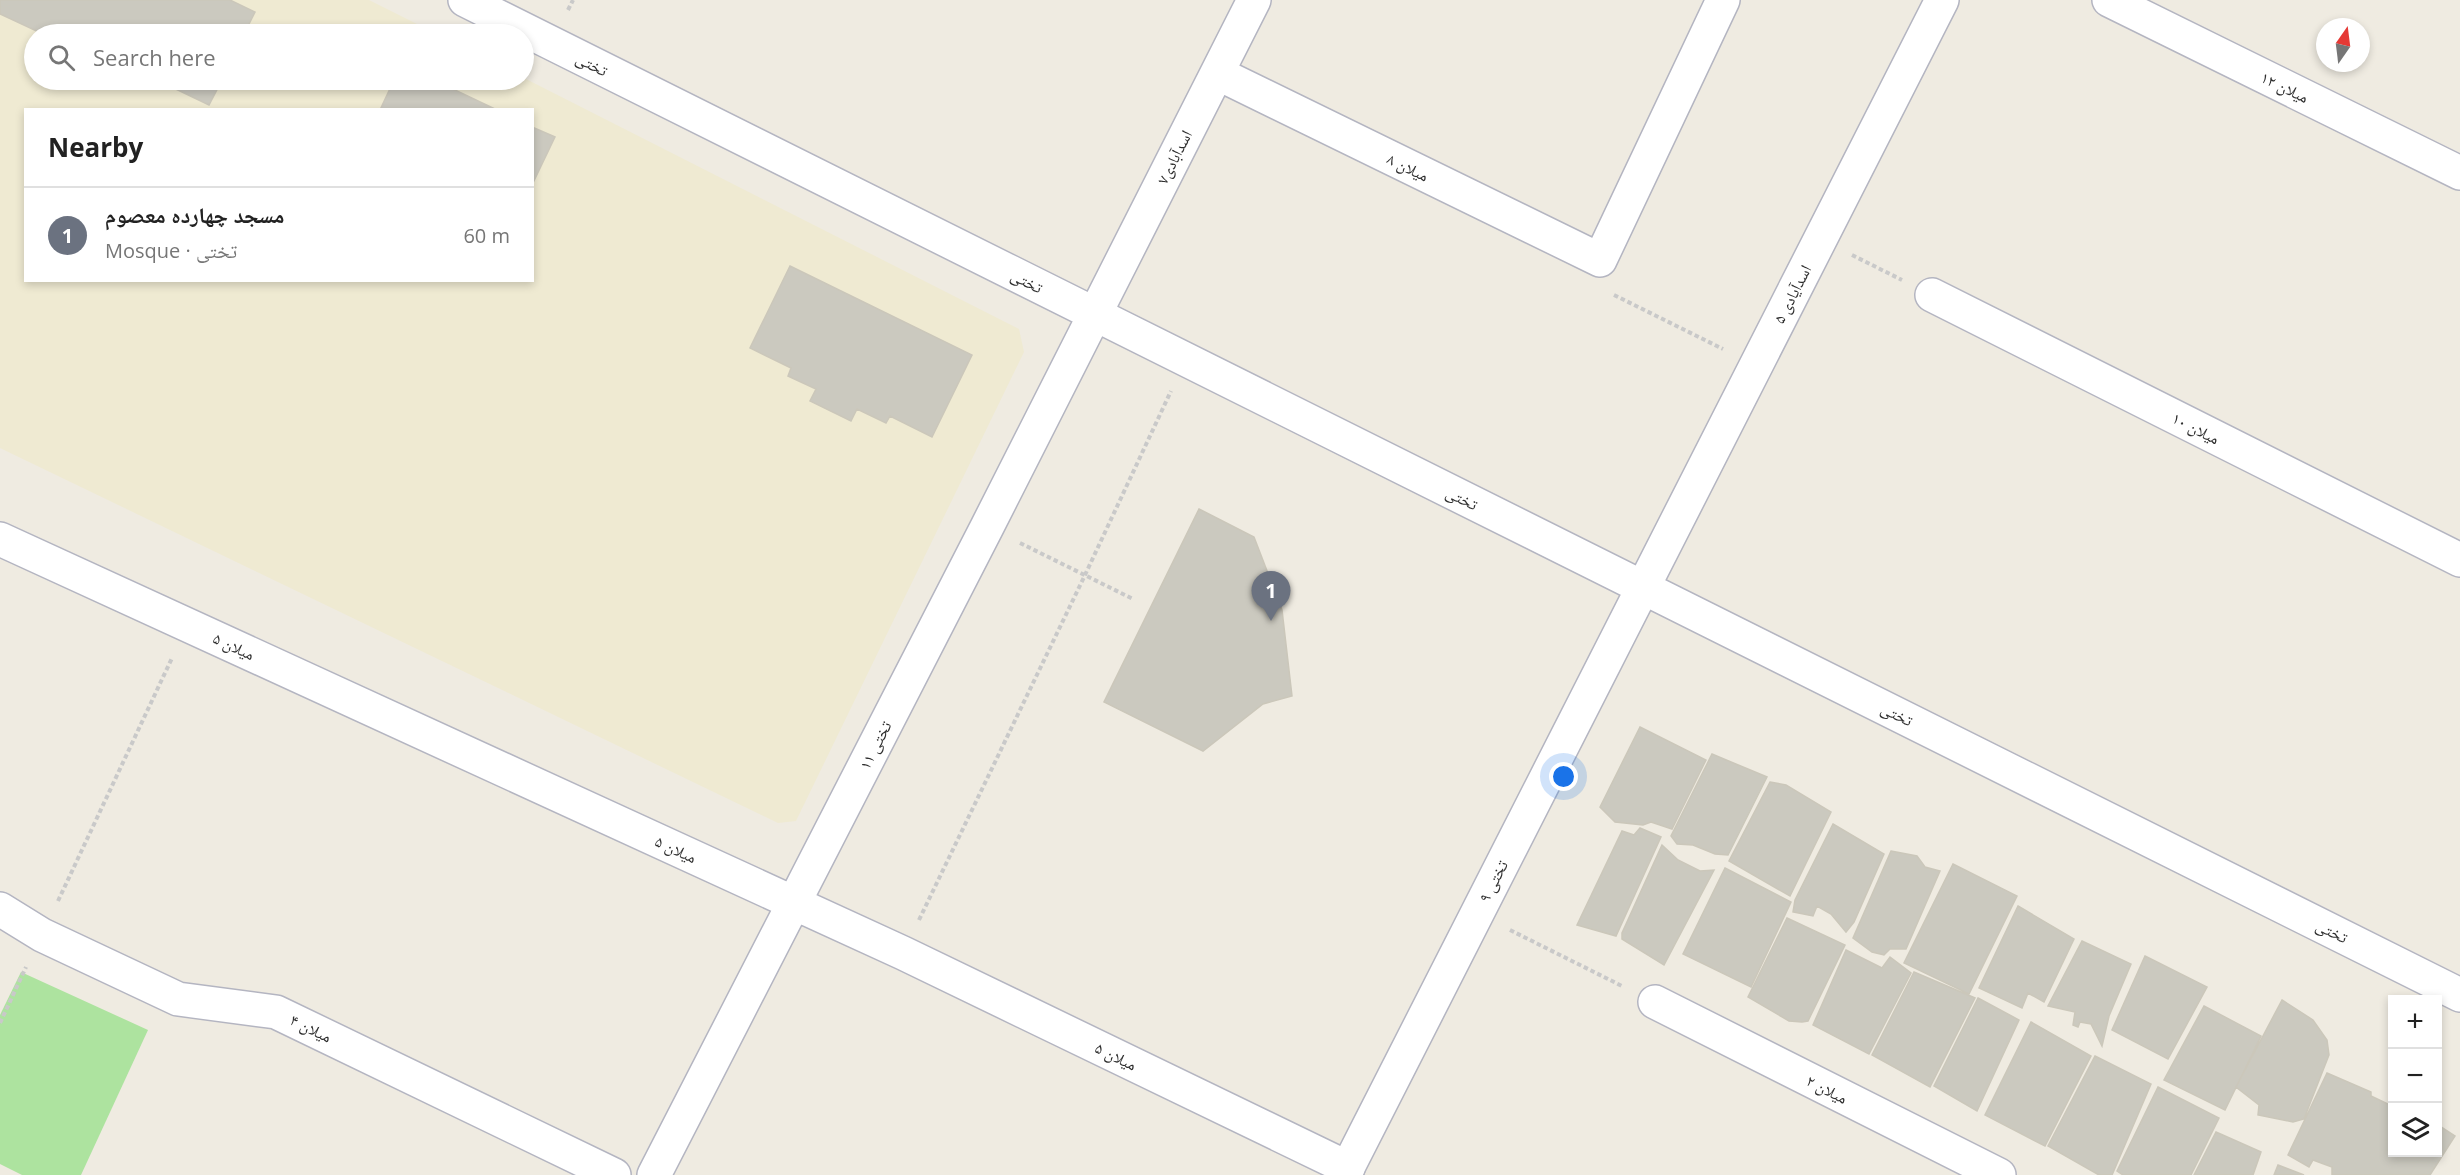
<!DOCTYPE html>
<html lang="en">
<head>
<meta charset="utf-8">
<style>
  :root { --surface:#fff; --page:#f6f6f6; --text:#222; --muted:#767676; --line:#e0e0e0; --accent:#464ef7 }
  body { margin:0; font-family:"Open Sans","Noto Naskh Arabic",sans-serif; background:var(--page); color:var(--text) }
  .controls { position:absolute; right:18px; bottom:18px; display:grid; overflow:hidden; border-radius:0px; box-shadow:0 3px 9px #0003 }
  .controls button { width:54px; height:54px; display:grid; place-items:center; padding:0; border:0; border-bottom:2px solid var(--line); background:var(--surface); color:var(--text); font:30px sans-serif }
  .compass { position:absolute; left:2316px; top:18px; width:54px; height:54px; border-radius:50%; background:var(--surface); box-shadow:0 3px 9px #0003; rotate:14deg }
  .you { position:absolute; left:1564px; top:777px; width:21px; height:21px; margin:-15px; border:4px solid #fff; border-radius:50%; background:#1a73e8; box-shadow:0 0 0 9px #1a73e833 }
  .badge { display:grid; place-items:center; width:39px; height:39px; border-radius:50%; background:var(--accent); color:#fff; font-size:20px; font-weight:700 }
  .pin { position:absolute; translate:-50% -50px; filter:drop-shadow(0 2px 3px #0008) }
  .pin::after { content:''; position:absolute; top:32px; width:21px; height:18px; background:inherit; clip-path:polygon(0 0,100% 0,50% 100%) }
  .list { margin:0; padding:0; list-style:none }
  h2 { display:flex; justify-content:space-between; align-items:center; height:78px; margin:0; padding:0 24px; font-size:26px }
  h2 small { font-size:20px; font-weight:400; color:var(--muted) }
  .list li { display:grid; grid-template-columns:39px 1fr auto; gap:18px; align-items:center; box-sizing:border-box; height:96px; padding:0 24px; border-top:2px solid var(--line) }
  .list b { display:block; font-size:22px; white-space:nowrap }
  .list p { margin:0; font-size:20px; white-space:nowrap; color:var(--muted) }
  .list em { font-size:20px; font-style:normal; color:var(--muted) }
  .icon { flex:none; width:33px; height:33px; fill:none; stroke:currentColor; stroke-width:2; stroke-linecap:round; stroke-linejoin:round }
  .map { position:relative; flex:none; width:2460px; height:1175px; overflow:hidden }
  .search { position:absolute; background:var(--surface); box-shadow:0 3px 9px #0003; left:24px; top:24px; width:510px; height:66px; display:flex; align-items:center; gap:15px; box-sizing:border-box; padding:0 21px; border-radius:33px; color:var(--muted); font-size:22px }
  .panel { position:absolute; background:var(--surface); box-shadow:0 3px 9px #0003; left:24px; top:108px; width:510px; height:174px; border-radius:0px }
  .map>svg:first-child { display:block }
  .education { fill:#efead2; fill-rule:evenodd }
  .green { fill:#ade39f }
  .building { fill:#cbc9bf; stroke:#cbc7ba; stroke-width:1.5 }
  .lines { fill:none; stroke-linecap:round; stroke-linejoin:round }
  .street-casing { stroke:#b4b5c1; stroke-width:36 }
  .secondary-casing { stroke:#b4b5c1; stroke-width:36 }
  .path { stroke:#c9c9c9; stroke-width:4; stroke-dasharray:4.5 3; stroke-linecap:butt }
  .street { stroke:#fff; stroke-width:33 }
  .secondary { stroke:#fff; stroke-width:33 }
  .labels { text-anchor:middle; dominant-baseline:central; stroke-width:4.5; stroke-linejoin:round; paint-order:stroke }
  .street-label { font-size:16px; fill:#2e2e2e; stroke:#fff }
</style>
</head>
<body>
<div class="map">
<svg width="2460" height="1175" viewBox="0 0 2460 1175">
  <rect width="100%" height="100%" fill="#efebe1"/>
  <path class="education" d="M0 0H369L437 34H34V80L524 78 1019 329 1024 352 796 821 778 823 0 448ZM26 110H532V280H26Z"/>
  <path class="green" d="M21 972 148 1030 81 1175H22L0 1164V1015Z"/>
  <path class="building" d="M0 0H230L255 12 244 34H43L0 14Z
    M157 80H222L209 105Z
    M394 80H434L497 110H380Z
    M532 127 555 137 532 185Z
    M790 266 972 355 932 437 890 416 886 423 857 409 851 421 810 401 816 389 788 376 791 368 750 348Z
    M1199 509 1254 537 1282 610 1292 696 1263 704 1203 751 1104 702Z
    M1640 727 1706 760 1672 829 1651 822 1643 825 1615 822 1600 807Z
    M1712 754 1767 777 1728 855 1715 854 1693 845 1677 844 1671 836Z
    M1770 782 1786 785 1831 812 1790 896 1729 861Z
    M1833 824 1884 854 1854 922 1846 932 1831 914 1817 906 1813 916 1793 912 1795 900Z
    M1640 828 1661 837 1616 936 1577 925 1622 831 1634 835Z
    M1662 845 1678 860 1700 871 1714 870 1664 965 1622 939V933Z
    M1891 851 1917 856 1925 867 1940 871 1906 949H1890L1884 955 1872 952 1853 938Z
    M1953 864 2017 896 1969 994 1904 963Z
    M1725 868 1791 902 1751 987 1683 954Z
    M2018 906 2074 939 2044 1002 2028 993 2022 1008 1979 988Z
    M1787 918 1845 945 1808 1021 1802 1022 1789 1021 1748 997Z
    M2082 941 2131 964 2109 1016 2102 1046 2091 1024 2080 1022 2078 1027 2073 1025 2075 1012 2048 1006Z
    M1846 950 1882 968 1890 957 1911 973 1869 1054 1813 1025Z
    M2145 956 2207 987 2168 1059 2112 1030Z
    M1914 972 1975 998 1930 1087 1872 1055Z
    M1978 998 2019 1020 1977 1111 1934 1086Z
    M2282 1000 2313 1020 2327 1040 2329 1055 2304 1119 2293 1122 2258 1115 2259 1105 2236 1087Z
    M2204 1006 2261 1036 2225 1110 2164 1080Z
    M2031 1022 2091 1056 2045 1146 1985 1115Z
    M2095 1056 2151 1084 2112 1175H2099L2048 1146Z
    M2327 1073 2371 1092V1096L2392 1106V1152H2438V1125L2455 1136 2430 1175H2332V1167L2313 1160 2309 1167 2288 1155Z
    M2158 1087 2219 1118 2191 1175H2123L2117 1171Z
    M2216 1132 2261 1152 2253 1175H2194Z
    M2278 1165 2304 1175H2274Z"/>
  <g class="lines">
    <defs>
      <path id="street" d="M465 0 2460 995
        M2109 0 2460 173
        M1217 73 1600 260 1723 0
        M1932 295 2460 560
        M0 539 903 953 1348 1168
        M0 909 42 935 178 999 276 1012 614 1175
        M1655 1002 1999 1175
        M654 1175 987 527 1254 0"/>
      <path id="secondary" d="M1344 1175 1942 0"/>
    </defs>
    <use href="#street" class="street-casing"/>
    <use href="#secondary" class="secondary-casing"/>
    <path class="path" d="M568 10 573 0
      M1852 255 1902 280
      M1614 295 1723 349
      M1020 543 1133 599
      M58 901 172 658
      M919 920 1085 575 1171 391
      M1510 930 1624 987
      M0 1023 26 967"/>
    <use href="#street" class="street"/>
    <use href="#secondary" class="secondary"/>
  </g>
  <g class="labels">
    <g class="street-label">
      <text transform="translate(592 64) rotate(27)">تختی</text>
      <text transform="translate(2285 87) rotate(26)">میلان ۱۲</text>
      <text transform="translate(1174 157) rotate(-63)">اسدآبادی۷</text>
      <text transform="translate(1408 167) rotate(26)">میلان ۸</text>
      <text transform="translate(1027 281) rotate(27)">تختی</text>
      <text transform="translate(1792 294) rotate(-63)">اسدآیادی ۵</text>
      <text transform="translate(2196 428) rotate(27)">میلان ۱۰</text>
      <text transform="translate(1462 498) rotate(26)">تختی</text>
      <text transform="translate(234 646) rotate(25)">میلان ۵</text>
      <text transform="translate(1897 714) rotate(26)">تختی</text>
      <text transform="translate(875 745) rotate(-63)">تختی ۱۱</text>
      <text transform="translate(676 849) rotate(25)">میلان ۵</text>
      <text transform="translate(1493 881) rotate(-63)">تختی ۹</text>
      <text transform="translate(2332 931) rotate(26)">تختی</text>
      <text transform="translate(311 1028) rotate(26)">میلان ۴</text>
      <text transform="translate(1116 1056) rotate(26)">میلان ۵</text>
      <text transform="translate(1827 1089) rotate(27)">میلان ۲</text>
    </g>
  </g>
</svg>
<div class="controls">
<button>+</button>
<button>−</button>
<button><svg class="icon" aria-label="layers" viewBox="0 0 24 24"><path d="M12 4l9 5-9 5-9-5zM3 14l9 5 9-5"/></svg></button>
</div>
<svg class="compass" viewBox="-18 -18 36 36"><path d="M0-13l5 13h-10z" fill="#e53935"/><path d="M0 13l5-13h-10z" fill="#767676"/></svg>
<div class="you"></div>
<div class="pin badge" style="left:1271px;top:621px;background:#6b7280">1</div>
<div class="search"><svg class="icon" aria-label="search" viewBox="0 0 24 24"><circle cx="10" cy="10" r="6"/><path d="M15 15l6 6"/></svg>Search here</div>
<section class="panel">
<h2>Nearby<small></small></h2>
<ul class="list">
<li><span class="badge" style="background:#6b7280">1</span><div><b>مسجد چهارده معصوم</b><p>Mosque · تختی</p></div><em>60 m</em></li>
</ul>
</section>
</div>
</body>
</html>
